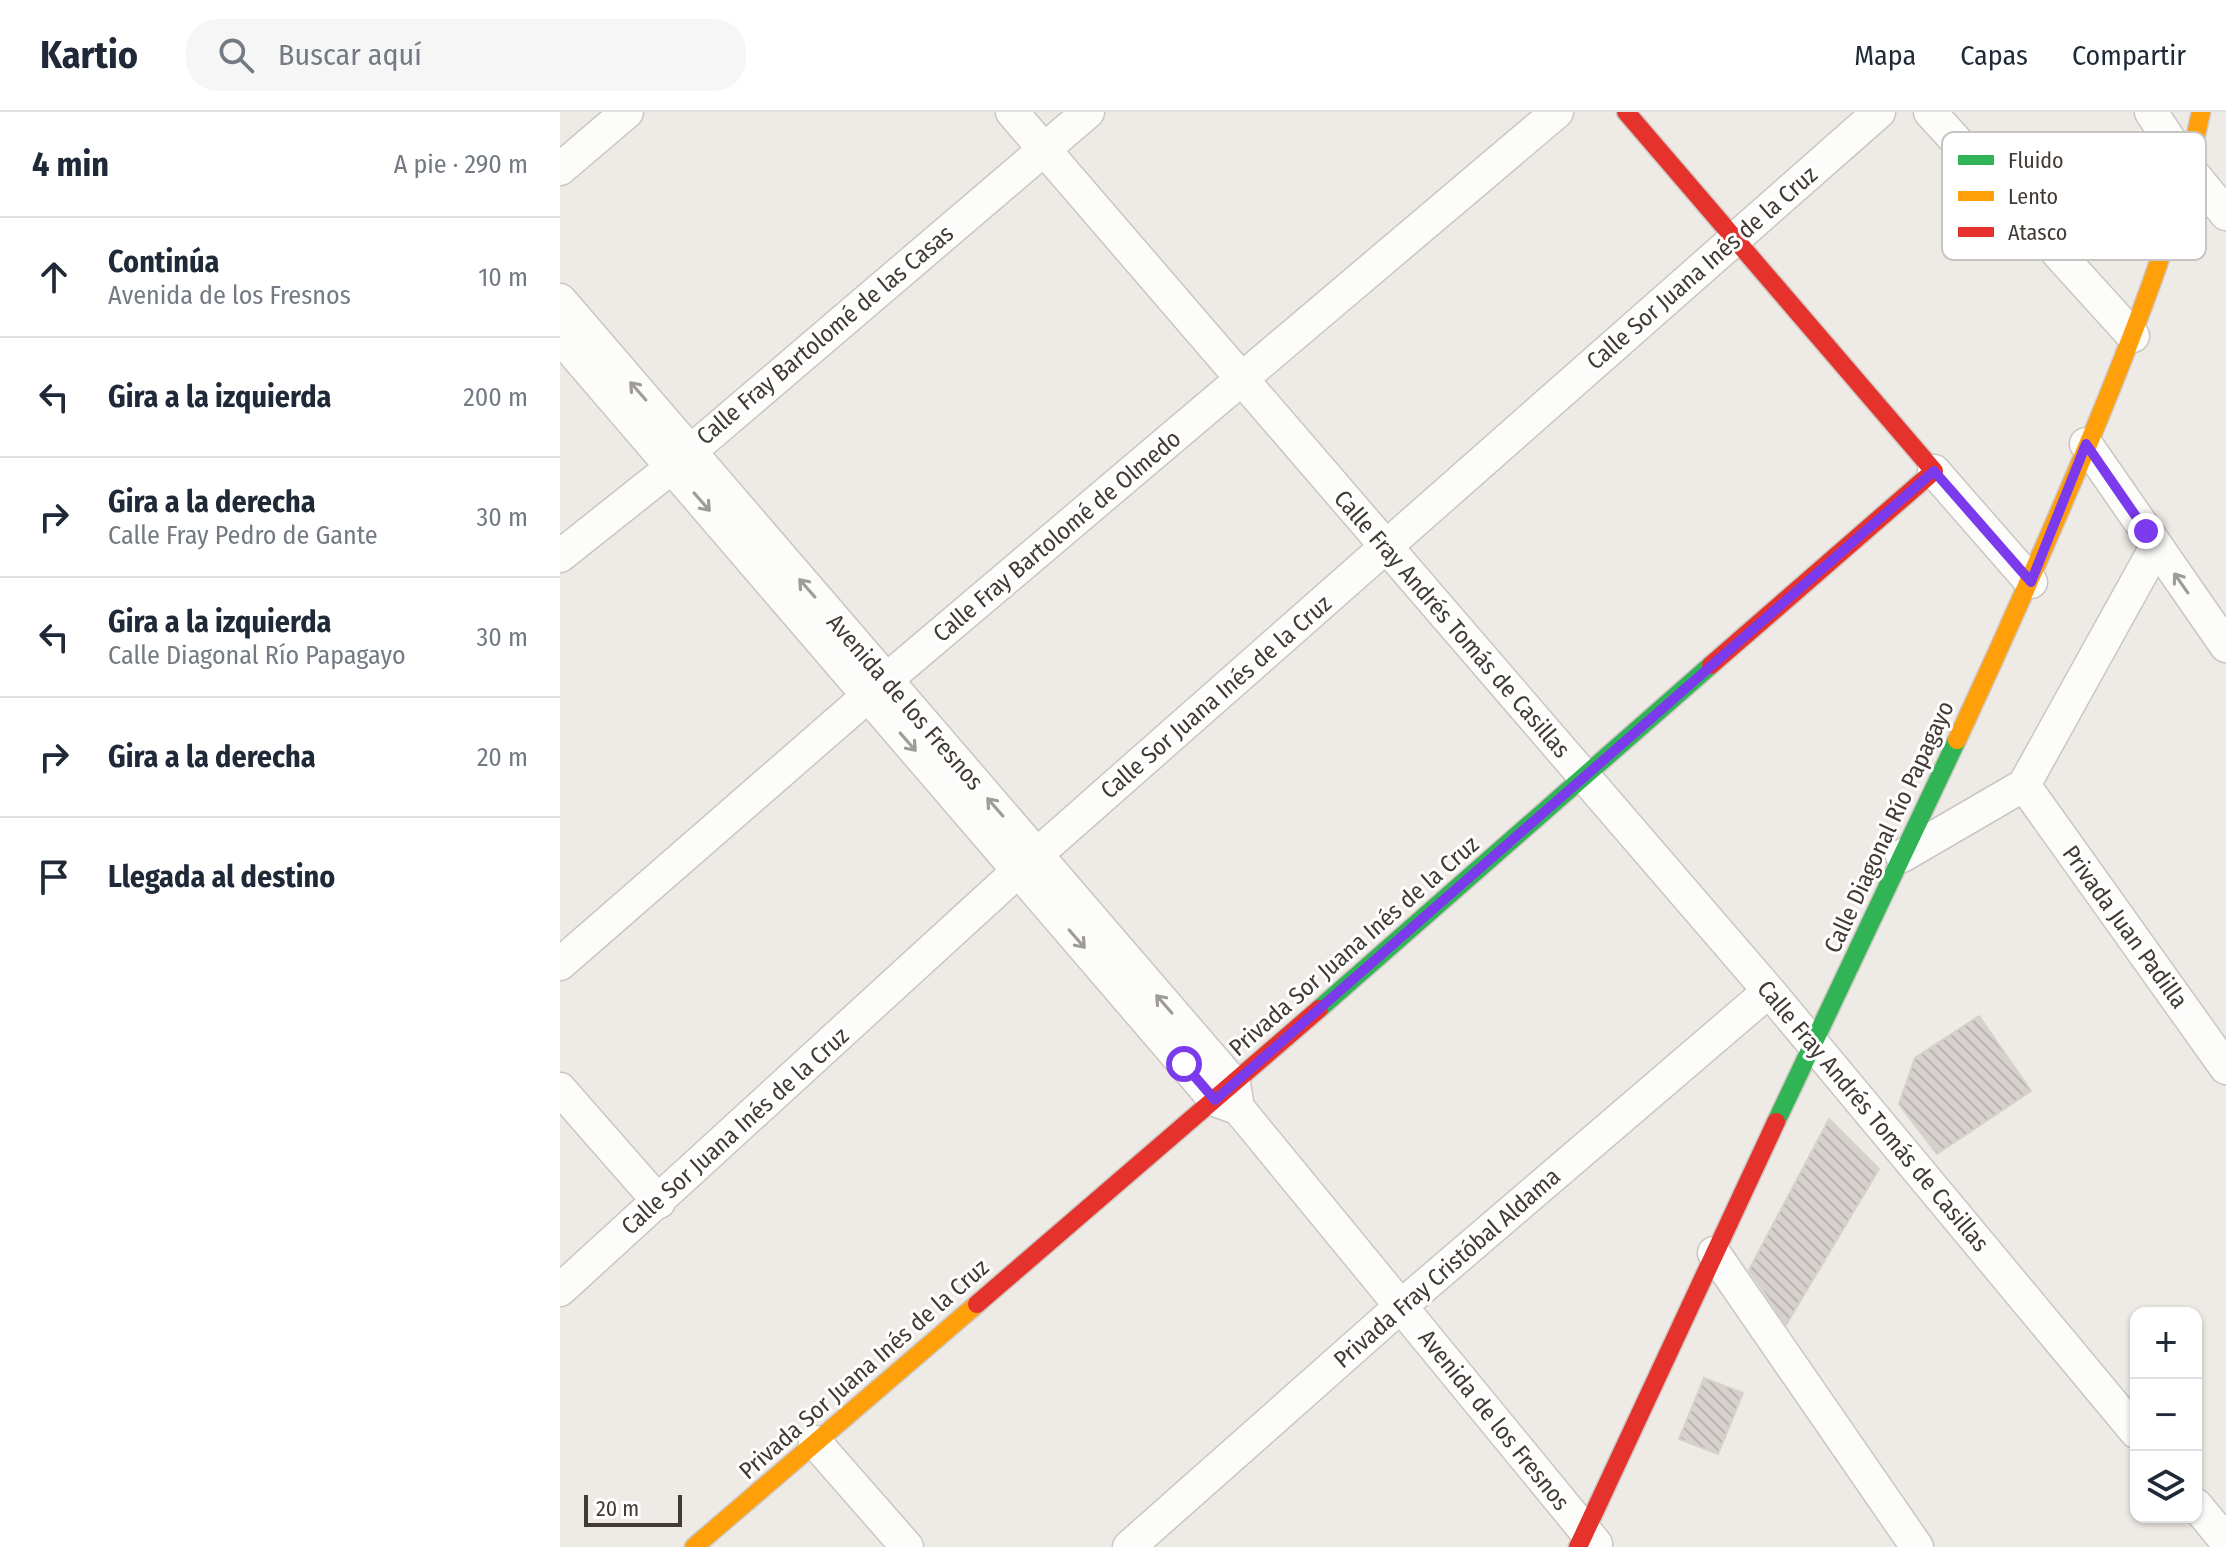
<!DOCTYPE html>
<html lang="es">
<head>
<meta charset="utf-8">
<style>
  :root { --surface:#fff; --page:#f6f6f7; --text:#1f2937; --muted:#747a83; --line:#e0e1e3 }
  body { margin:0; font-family:"Fira Sans Condensed",sans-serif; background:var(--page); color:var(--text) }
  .controls { position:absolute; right:24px; bottom:24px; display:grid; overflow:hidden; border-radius:16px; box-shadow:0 2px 6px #0004 }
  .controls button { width:72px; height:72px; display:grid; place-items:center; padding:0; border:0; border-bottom:2px solid var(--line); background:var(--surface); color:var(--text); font:40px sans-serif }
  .scale { position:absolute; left:24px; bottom:20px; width:98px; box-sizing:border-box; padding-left:8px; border:4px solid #423a34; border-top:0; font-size:22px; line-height:28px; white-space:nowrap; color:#423a34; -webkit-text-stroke:6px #fff; paint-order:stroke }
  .stop { position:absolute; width:24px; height:24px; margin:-18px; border:6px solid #7c3aed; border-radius:50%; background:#fff }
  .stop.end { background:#7c3aed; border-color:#fff; box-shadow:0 2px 8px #0008 }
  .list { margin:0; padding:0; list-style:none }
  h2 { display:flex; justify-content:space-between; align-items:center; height:104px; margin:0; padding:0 32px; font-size:34px }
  h2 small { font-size:26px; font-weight:400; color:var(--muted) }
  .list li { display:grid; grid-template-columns:52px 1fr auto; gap:24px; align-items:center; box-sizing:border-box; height:120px; padding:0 32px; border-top:2px solid var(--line) }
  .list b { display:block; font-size:30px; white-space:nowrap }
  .list p { margin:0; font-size:26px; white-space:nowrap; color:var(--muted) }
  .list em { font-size:26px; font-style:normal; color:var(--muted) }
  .icon { flex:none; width:44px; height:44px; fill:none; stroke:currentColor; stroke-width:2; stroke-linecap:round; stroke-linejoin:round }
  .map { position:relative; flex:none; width:1666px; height:1435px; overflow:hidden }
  header { display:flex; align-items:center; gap:48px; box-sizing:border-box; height:112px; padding:0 40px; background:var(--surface); border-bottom:2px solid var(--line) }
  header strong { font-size:38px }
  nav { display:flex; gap:44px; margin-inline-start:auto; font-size:28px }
  .search { width:560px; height:72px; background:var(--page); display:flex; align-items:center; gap:20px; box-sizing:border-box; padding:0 28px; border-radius:32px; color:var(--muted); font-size:30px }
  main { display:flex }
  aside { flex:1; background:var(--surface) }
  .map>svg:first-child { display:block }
  .building { fill:url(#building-back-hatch); stroke:#d6d1cc; stroke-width:2 }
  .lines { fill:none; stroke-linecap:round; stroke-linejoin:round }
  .street-casing { stroke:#cac6c2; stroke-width:35 }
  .fast-casing { stroke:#cec7bf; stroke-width:21 }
  .slow-casing { stroke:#cec7bf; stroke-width:21 }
  .jam-casing { stroke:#cec7bf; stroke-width:21 }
  .street { stroke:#fcfcfb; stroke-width:32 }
  .fast { stroke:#30b455; stroke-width:18 }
  .slow { stroke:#ff9f0a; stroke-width:18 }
  .jam { stroke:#e5322d; stroke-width:18 }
  .oneway { stroke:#9f9b98 }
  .route { stroke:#7c3aed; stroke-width:10 }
  .labels { text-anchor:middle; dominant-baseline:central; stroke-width:6; stroke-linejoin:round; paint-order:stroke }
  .street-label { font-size:24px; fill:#423a34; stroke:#fff }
  .key { fill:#fff; stroke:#c6c4c2; stroke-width:2 }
  .key-label { font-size:22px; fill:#423a34 }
</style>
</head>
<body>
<header>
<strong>Kartio</strong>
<div class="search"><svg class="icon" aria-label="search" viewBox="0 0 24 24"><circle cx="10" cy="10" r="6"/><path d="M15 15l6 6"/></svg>Buscar aquí</div>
<nav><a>Mapa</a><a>Capas</a><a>Compartir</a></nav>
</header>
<main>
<aside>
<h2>4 min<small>A pie · 290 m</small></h2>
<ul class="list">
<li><svg class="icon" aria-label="ahead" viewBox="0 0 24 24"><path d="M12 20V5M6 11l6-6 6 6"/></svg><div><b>Continúa</b><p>Avenida de los Fresnos</p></div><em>10 m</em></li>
<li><svg class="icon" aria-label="left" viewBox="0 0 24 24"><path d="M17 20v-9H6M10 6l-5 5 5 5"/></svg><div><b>Gira a la izquierda</b></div><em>200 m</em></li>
<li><svg class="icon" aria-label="right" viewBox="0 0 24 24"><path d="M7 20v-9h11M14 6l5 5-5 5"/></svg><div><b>Gira a la derecha</b><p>Calle Fray Pedro de Gante</p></div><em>30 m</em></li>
<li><svg class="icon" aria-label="left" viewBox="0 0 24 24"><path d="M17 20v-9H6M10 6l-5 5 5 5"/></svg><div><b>Gira a la izquierda</b><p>Calle Diagonal Río Papagayo</p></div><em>30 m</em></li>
<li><svg class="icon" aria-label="right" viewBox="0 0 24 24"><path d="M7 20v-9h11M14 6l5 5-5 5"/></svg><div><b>Gira a la derecha</b></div><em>20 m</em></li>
<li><svg class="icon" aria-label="arrive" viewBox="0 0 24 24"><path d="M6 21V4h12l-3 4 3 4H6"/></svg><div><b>Llegada al destino</b></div></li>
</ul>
</aside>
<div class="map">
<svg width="1666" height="1435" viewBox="0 0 1666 1435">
  <defs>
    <pattern id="building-back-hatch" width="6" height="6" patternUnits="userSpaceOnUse" patternTransform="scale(2)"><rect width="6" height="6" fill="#d6d1cd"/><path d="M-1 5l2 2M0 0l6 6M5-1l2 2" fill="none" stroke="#b9b4b1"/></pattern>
  </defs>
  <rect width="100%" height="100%" fill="#eeeae6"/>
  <path class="building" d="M1419 904 1471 979 1377 1042 1339 992 1355 946Z
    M1269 1007 1319 1057 1226 1213 1189 1158Z
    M1144 1266 1183 1281 1158 1342 1119 1327Z"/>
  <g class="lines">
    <defs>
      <path id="street" d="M452 0 1209 879 1576 1320
        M1370 0 1573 224
        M1591 0 1629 57 1666 102
        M0 57 67 0
        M0 188 674 972 678 996 1036 1432
        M0 225 655 988 677 996
        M1526 332 1666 534
        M1374 359 1471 470
        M0 444 112 355 528 0
        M1464 673 1666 956
        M1342 744 1464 673 1596 435
        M0 852 326 568 997 0
        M0 977 99 1090
        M1154 1141 1357 1435
        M0 1178 458 759 1319 0
        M255 1330 347 1435
        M1636 1393 1666 1429
        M569 1435 841 1194 1209 879"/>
      <path id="fast" d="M759 897 1151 553
        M1216 1010 1397 628"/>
      <path id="slow" d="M1397 628C1445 525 1491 421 1535 316 1577 214 1618 109 1641 0
        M134 1435 417 1192"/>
      <path id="jam" d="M1066 0 1374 359 1151 553
        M417 1192 759 897
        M1018 1435 1216 1010"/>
    </defs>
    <use href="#street" class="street-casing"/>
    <use href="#fast" class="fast-casing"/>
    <use href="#slow" class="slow-casing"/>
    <use href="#jam" class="jam-casing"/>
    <use href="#street" class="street"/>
    <use href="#fast" class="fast"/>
    <use href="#slow" class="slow"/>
    <use href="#jam" class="jam"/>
  </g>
  <defs><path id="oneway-shaft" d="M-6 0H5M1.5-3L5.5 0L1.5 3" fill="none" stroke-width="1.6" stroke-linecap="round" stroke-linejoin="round" transform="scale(2)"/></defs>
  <g class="oneway">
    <use href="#oneway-shaft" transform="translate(78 279) rotate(-131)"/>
    <use href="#oneway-shaft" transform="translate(142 390) rotate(49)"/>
    <use href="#oneway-shaft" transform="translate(1621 471) rotate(-125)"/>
    <use href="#oneway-shaft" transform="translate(247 476) rotate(-131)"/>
    <use href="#oneway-shaft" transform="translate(348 630) rotate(49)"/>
    <use href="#oneway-shaft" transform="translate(435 695) rotate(-131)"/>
    <use href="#oneway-shaft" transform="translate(517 827) rotate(49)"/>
    <use href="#oneway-shaft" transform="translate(604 892) rotate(-131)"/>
  </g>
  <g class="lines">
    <path class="route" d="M624 952 655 988 1374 359 1471 470 1526 332 1586 419"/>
  </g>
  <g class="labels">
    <g class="street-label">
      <text transform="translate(1142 156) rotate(-41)">Calle Sor Juana Inés de la Cruz</text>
      <text transform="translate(265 223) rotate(-40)">Calle Fray Bartolomé de las Casas</text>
      <text transform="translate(497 424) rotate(-40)">Calle Fray Bartolomé de Olmedo</text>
      <text transform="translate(892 512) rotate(49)">Calle Fray Andrés Tomás de Casillas</text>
      <text transform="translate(656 585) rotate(-41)">Calle Sor Juana Inés de la Cruz</text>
      <text transform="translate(345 590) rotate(49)">Avenida de los Fresnos</text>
      <text transform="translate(1329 715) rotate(-65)">Calle Diagonal Río Papagayo</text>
      <text transform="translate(1565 815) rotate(54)">Privada Juan Padilla</text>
      <text transform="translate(794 834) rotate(-41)">Privada Sor Juana Inés de la Cruz</text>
      <text transform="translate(1313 1004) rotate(50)">Calle Fray Andrés Tomás de Casillas</text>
      <text transform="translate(175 1019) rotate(-42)">Calle Sor Juana Inés de la Cruz</text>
      <text transform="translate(887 1156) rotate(-41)">Privada Fray Cristóbal Aldama</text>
      <text transform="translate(304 1257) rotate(-41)">Privada Sor Juana Inés de la Cruz</text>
      <text transform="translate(934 1308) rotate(51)">Avenida de los Fresnos</text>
    </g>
  </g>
  <rect x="1382" y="20" width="264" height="128" rx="12" class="key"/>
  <rect x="1398" y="43" width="36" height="10" fill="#30b455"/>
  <rect x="1398" y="79" width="36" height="10" fill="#ff9f0a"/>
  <rect x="1398" y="115" width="36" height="10" fill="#e5322d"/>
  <g class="key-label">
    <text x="1448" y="56">Fluido</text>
    <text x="1448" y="92">Lento</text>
    <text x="1448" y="128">Atasco</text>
  </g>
</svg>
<div class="controls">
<button>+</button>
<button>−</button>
<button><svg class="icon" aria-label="layers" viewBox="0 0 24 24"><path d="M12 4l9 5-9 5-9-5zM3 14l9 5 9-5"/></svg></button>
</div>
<div class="scale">20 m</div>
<div class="stop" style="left:624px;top:952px"></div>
<div class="stop end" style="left:1586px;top:419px"></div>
</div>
</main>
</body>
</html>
